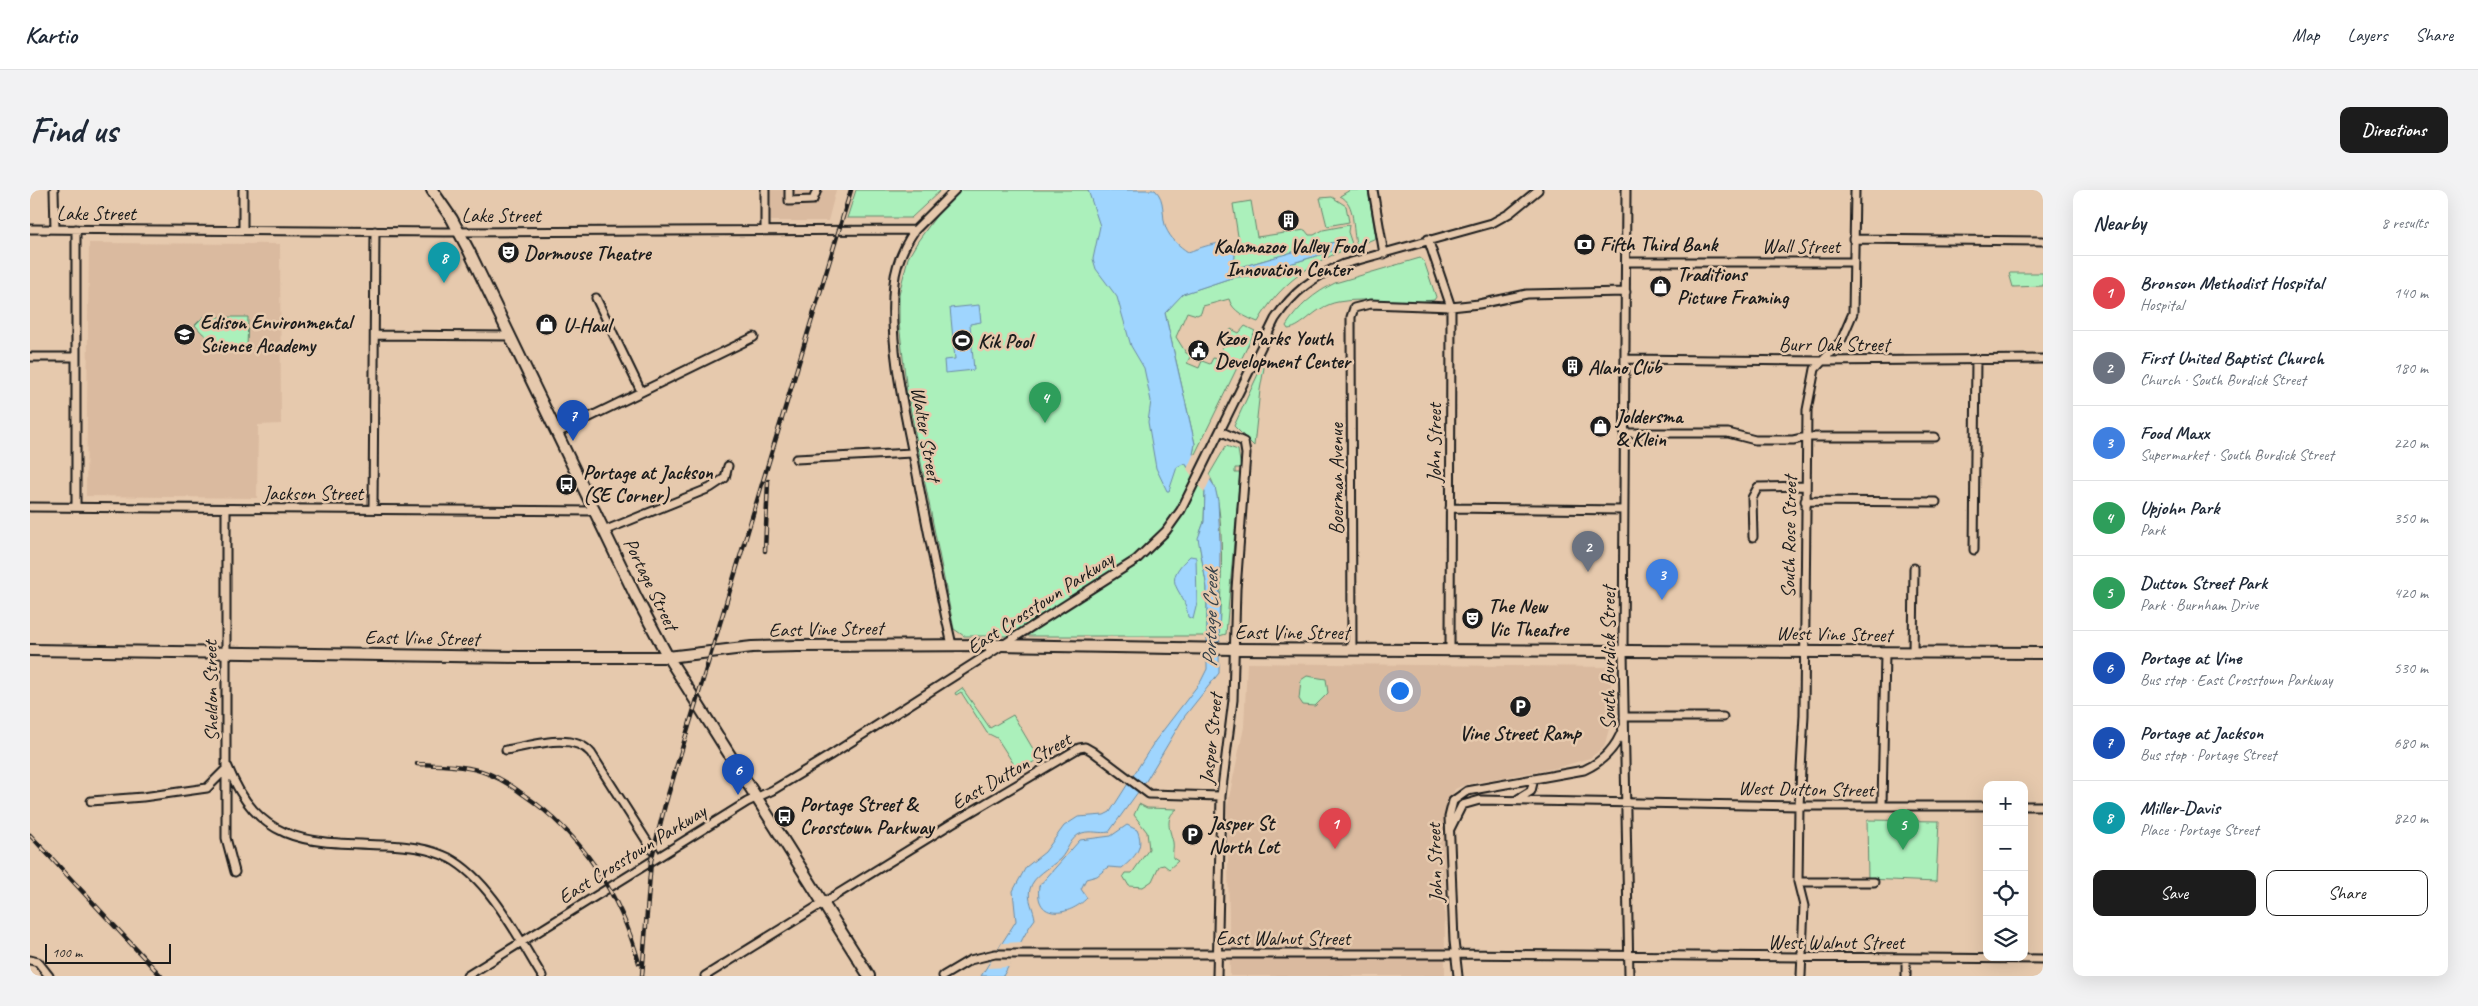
<!DOCTYPE html>
<html lang="en">
<head>
<meta charset="utf-8">
<style>
  :root { --surface:#fff; --page:#f2f2f3; --text:#1f2937; --muted:#747a83; --line:#e0e1e3; --accent:#1c1c1c }
  body { margin:0; font-family:Caveat,sans-serif; background:var(--page); color:var(--text) }
  .controls { position:absolute; right:15px; bottom:15px; display:grid; overflow:hidden; border-radius:10px; box-shadow:0 5px 20px #0002 }
  .controls button { width:45px; height:45px; display:grid; place-items:center; padding:0; border:0; border-bottom:1px solid var(--line); background:var(--surface); color:var(--text); font:25px sans-serif }
  .scale { position:absolute; left:15px; bottom:12px; width:126px; box-sizing:border-box; padding-left:5px; border:2px solid #1c1c1c; border-top:0; font-size:14px; line-height:18px; white-space:nowrap; color:#1c1c1c; -webkit-text-stroke:4px #e6c9ad; paint-order:stroke }
  .you { position:absolute; left:1369px; top:500px; width:18px; height:18px; margin:-12px; border:4px solid #fff; border-radius:50%; background:#1a73e8; box-shadow:0 0 0 8px #1a73e833 }
  .badge { display:grid; place-items:center; width:32px; height:32px; border-radius:50%; background:var(--accent); color:#fff; font-size:16px; font-weight:700 }
  .pin { position:absolute; translate:-50% -41px; filter:drop-shadow(0 1px 2px #0008) }
  .pin::after { content:''; position:absolute; top:26px; width:18px; height:15px; background:inherit; clip-path:polygon(0 0,100% 0,50% 100%) }
  .list { margin:0; padding:0; list-style:none }
  h2 { display:flex; justify-content:space-between; align-items:center; height:65px; margin:0; padding:0 20px; font-size:21px }
  h2 small { font-size:16px; font-weight:400; color:var(--muted) }
  .list li { display:grid; grid-template-columns:32px 1fr auto; gap:15px; align-items:center; box-sizing:border-box; height:75px; padding:0 20px; border-top:1px solid var(--line) }
  .list b { display:block; font-size:19px; white-space:nowrap }
  .list p { margin:0; font-size:16px; white-space:nowrap; color:var(--muted) }
  .list em { font-size:16px; font-style:normal; color:var(--muted) }
  .actions { display:flex; gap:10px; padding:15px 20px }
  .actions a { flex:1; padding:11px 0; border:1px solid var(--accent); border-radius:10px; text-align:center; font-size:18px; color:var(--accent) }
  .actions .main { background:var(--accent); color:#fff }
  .icon { flex:none; width:28px; height:28px; fill:none; stroke:currentColor; stroke-width:2; stroke-linecap:round; stroke-linejoin:round }
  .map { position:relative; flex:none; width:2013px; height:786px; overflow:hidden; border-radius:10px }
  header { display:flex; align-items:center; gap:30px; box-sizing:border-box; height:70px; padding:0 25px; background:var(--surface); border-bottom:1px solid var(--line) }
  header strong { font-size:24px }
  nav { display:flex; gap:28px; margin-inline-start:auto; font-size:18px }
  .intro { display:flex; align-items:center; justify-content:space-between; box-sizing:border-box; height:120px; padding:0 30px }
  h1 { margin:0; font-size:35px }
  .button { padding:12px 22px; border-radius:10px; background:var(--accent); color:#fff; font-size:18px; font-weight:700 }
  main { display:flex; gap:30px; padding:0 30px }
  aside { flex:1; background:var(--surface); border-radius:10px; box-shadow:0 5px 20px #0002 }
  .map>svg:first-child { display:block }
  .built { fill:#daba9f }
  .green { fill:#abf0bb; stroke:#64866c }
  .water { fill:#9fd5fe; stroke:#6b8ba4 }
  .pier { fill:#e6c9ad }
  .lines { fill:none; stroke-linecap:round; stroke-linejoin:round }
  .street-casing { stroke:#1c1c1c; stroke-width:11 }
  .secondary-casing { stroke:#1c1c1c; stroke-width:14 }
  .street { stroke:#e6c9ad; stroke-width:7 }
  .secondary { stroke:#e6c9ad; stroke-width:10 }
  .rail-casing { stroke:#1c1c1c; stroke-width:4.5 }
  .rail { stroke:#e6c9ad; stroke-width:2.5; stroke-dasharray:8; stroke-linecap:butt }
  .labels { text-anchor:middle; dominant-baseline:central; stroke-width:5; stroke-linejoin:round; paint-order:stroke }
  .street-label { font-size:20px; fill:#1c1c1c; stroke:#e6c9ad }
  .poi-label { font-size:20px; font-weight:bold; fill:#1c1c1c; stroke:#e6c9ad; text-anchor:start }
  .water-label { font-size:21px; font-style:italic; fill:#364149; stroke:#e6c9ad }
</style>
</head>
<body>
<header>
<strong>Kartio</strong>
<nav><a>Map</a><a>Layers</a><a>Share</a></nav>
</header>
<div class="intro"><h1>Find us</h1><a class="button">Directions</a></div>
<main>
<div class="map">
<svg width="2013" height="786" viewBox="0 0 2013 786">
  <rect width="100%" height="100%" fill="#e6c9ad"/>
  <filter id="ink" filterUnits="userSpaceOnUse"><feTurbulence type="fractalNoise" baseFrequency=".02" numOctaves="2"/><feDisplacementMap in="SourceGraphic" scale="10" xChannelSelector="R" yChannelSelector="G"/><feConvolveMatrix kernelMatrix="1 2 1 2 8 2 1 2 1" color-interpolation-filters="sRGB"/></filter>
  <g filter="url(#ink)">
    <path class="built" d="M741 0H806L798 31H741Z
      M59 53 250 54 251 234 228 235 227 308 56 306Z
      M1217 473 1581 477V532L1574 557 1560 568 1526 578 1437 594 1425 599 1414 625 1415 786H1200L1197 617 1214 537Z"/>
    <path class="green" d="M826 0H911L881 28H817Z
      M930 0H1070L1154 272 1175 302 1174 332 1171 340 1170 358 1177 398V446H934L924 439 877 202 869 133V104L878 68 888 51 917 11Z
      M1320 0H1338L1346 48 1327 56C1321 39 1327 14 1310 6Z
      M1302 7 1316 16 1319 32 1297 36 1290 8Z
      M1221 11 1227 47 1275 40 1279 45H1284L1293 40 1319 35 1318 42 1323 57C1282 71 1249 94 1228 132 1217 128 1202 121 1199 109L1173 116 1171 123 1167 125 1157 122 1146 147 1156 163 1161 165 1157 173 1169 178 1172 171 1180 174 1183 168 1187 169 1201 139 1209 143 1215 136 1225 141 1165 264H1163L1165 254 1135 123 1152 104 1204 87 1220 86 1309 59 1304 52 1285 59 1263 62 1204 79 1205 61 1210 59 1203 14Z
      M1390 68 1394 71 1406 107 1404 110C1373 116 1339 106 1308 112 1285 116 1273 138 1258 139L1256 136C1268 117 1284 103 1305 93Z
      M1979 83H2013V96L1983 97Z
      M173 127H218L217 158C193 161 180 153 165 135Z
      M1236 167 1230 200 1224 256 1204 236Z
      M1196 256 1208 260 1211 278H1205V283H1210L1196 444 1189 446C1190 406 1198 315 1179 285Z
      M1277 486 1296 489 1298 503 1285 516 1273 515 1269 509 1271 490Z
      M932 498 960 538 983 525 1009 569 981 584 978 577 983 573 967 548 957 543 931 502 926 505 925 503Z
      M1109 614 1117 618 1147 619C1134 628 1140 640 1143 652 1144 657 1142 662 1143 668L1148 671 1139 679 1134 675 1129 676 1122 691 1113 697 1099 696 1093 686 1095 683H1102L1119 659 1117 642 1104 625Z
      M1837 630 1909 631 1906 692 1838 689Z"/>
    <path class="water" d="M1058 0H1125C1136 10 1131 25 1136 38 1140 48 1149 56 1158 62 1168 59 1197 46 1204 59 1206 64 1204 73 1204 79L1263 62 1285 59 1304 52H1307L1309 59 1220 86 1204 87 1153 104 1135 123 1165 254 1163 264 1185 297 1188 311 1190 353 1189 483 1154 527 1116 591 1079 642C1070 644 1062 640 1052 643 1040 647 1038 661 1030 669 1020 678 1003 686 1000 699 997 710 1004 719 1005 729 993 744 984 768 973 786H951L986 731 983 701 996 677 1015 662 1034 636 1048 627 1074 625 1080 622 1125 551 1171 491 1177 479V398L1168 348 1174 332 1175 302 1155 273 1147 277 1139 301H1137L1126 278 1118 232 1121 211 1114 178 1101 156 1087 107 1066 79 1063 69 1070 36Z
      M949 115 951 132 940 134 944 180 915 183 914 170 925 169 920 118Z
      M1160 366 1166 367 1167 413 1163 429 1158 427C1155 396 1128 396 1160 366Z
      M1097 635 1107 640C1115 657 1105 667 1092 678L1078 677 1067 686 1056 689 1051 699 1057 708C1040 726 1004 732 1009 696L1050 650 1081 646Z"/>
    <path class="pier" d="M1164 263 1181 288 1174 303 1157 279Z
      M993 752 979 777 957 778 972 753Z"/>
    <g class="lines">
      <defs>
        <path id="street" d="M24 0 25 39
          M735 0V40
          M759 0V11L783 10 787 0
          M1343 0 1354 64
          M1596 0 1593 461 1599 786
          M0 39 415 42 885 40 925 0
          M213 40V0
          M885 40C874 56 866 73 864 93 858 147 873 216 884 269 896 332 908 394 922 455
          M1398 49 1421 117 1420 460
          M1823 49 2013 51
          M1596 72H1823
          M566 108 611 201
          M345 145 481 146
          M0 167H46
          M1595 169 1790 171 2013 169
          M527 243 724 147
          M1595 243H1698L1725 250H1763L1777 247H1905
          M766 269 882 263
          M1775 311 1906 312
          M0 317 566 321
          M46 317V39
          M1420 318 1594 320
          M196 319V648L205 682
          M343 319 345 41
          M576 340 680 298 695 288 698 276
          M1723 347 1722 308 1728 297 1776 296
          M1944 360 1946 169
          M1322 460 1321 127 1324 118 1340 114 1421 117 1449 114 1497 104 1596 102
          M1883 463 1884 378
          M1594 527H1693
          M476 560C501 556 542 541 561 563L627 667
          M1488 609 1501 601 1504 589
          M61 611 113 607 177 598 198 577C230 657 281 652 356 655 378 656 399 658 419 668 460 690 488 747 512 786
          M1852 616 1855 463
          M1994 616H2013
          M1420 639 1432 615 1450 610 1769 616H1957
          M1768 692H1844
          M0 770 8 772 19 786
          M437 786 717 612 743 600 799 566 1106 370 1136 341 1151 320 1245 129C1263 102 1284 86 1314 74L1462 33 1480 23 1508 0
          M675 786 924 632 1049 558 1055 557 1062 561 1119 604 1191 606
          M913 786 940 770 965 764H1426L2013 769
          M1187 786 1191 606 1203 510 1206 399 1216 264 1214 252 1190 241
          M1428 786 1424 751 1419 627 1423 611 1437 601 1554 580C1574 571 1586 558 1593 538
          M1771 786 1774 716 1768 692 1769 616 1774 525 1777 220 1785 179 1811 151 1823 123 1825 0
          M1876 786V768"/>
        <path id="secondary" d="M402 0 422 29 439 61 606 407 638 467 839 786
          M0 460 490 467H638L722 457 768 456 970 455 1204 459 2013 463"/>
      </defs>
      <use href="#street" class="street-casing"/>
      <use href="#secondary" class="secondary-casing"/>
      <use href="#street" class="street"/>
      <use href="#secondary" class="secondary"/>
      <defs>
        <path id="rail" d="M735 361 738 291
          M387 574C409 575 430 575 451 581 467 586 481 595 494 605 552 644 591 706 609 773
          M0 645 131 786
          M612 786 621 671 635 615 821 0"/>
      </defs>
      <use href="#rail" class="rail-casing"/>
      <use href="#rail" class="rail"/>
    </g>
  </g>
  <defs>
    <symbol id="building-disc" viewBox="-11 -11 22 22"><circle r="9.5" fill="#1c1c1c" stroke="#e6c9ad"/><path d="M-4-6H4V6H1V3H-1V6H-4ZM-2.5-4.3h1.7v1.8h-1.7ZM.8-4.3h1.7v1.8H.8ZM-2.5-1h1.7V.8h-1.7ZM.8-1h1.7V.8H.8Z" fill="#fff"/></symbol>
    <symbol id="bank-disc" viewBox="-11 -11 22 22"><circle r="9.5" fill="#1c1c1c" stroke="#e6c9ad"/><path d="M-6-4H6V4H-6ZM0-2.3a2.3 2.3 0 1 0 0 4.6a2.3 2.3 0 1 0 0-4.6Z" fill="#fff"/></symbol>
    <symbol id="theatre-disc" viewBox="-11 -11 22 22"><circle r="9.5" fill="#1c1c1c" stroke="#e6c9ad"/><path d="M-5-5.5Q0-4 5-5.5V0Q5 5 0 6Q-5 5-5 0ZM-3.3-2.5H-1v1.5H-3.3ZM1-2.5H3.3v1.5H1ZM-2.8 1Q0 5.5 2.8 1Z" fill="#fff"/></symbol>
    <symbol id="shop-disc" viewBox="-11 -11 22 22"><circle r="9.5" fill="#1c1c1c" stroke="#e6c9ad"/><path d="M-5-2.5h2.3a2.7 3.5 0 0 1 5.4 0H5L5.5 6h-11ZM-1.5-2.5h3a1.5 2.3 0 0 0-3 0Z" fill="#fff"/></symbol>
    <symbol id="school-disc" viewBox="-11 -11 22 22"><circle r="9.5" fill="#1c1c1c" stroke="#e6c9ad"/><path d="M0-5L7-2L0 1L-7-2ZM-4 1L0 2.5L4 1V4Q0 6-4 4Z" fill="#fff"/></symbol>
    <symbol id="stadium-disc" viewBox="-11 -11 22 22"><circle r="9.5" fill="#1c1c1c" stroke="#e6c9ad"/><path d="M0-5a6.5 5 0 1 0 0 10a6.5 5 0 1 0 0-10ZM-3.5-1.8h7v3.6h-7Z" fill="#fff"/></symbol>
    <symbol id="civic-disc" viewBox="-11 -11 22 22"><circle r="9.5" fill="#1c1c1c" stroke="#e6c9ad"/><path d="M-.6-6.5H3V-4.5H.6V-3L4-1V1h2V6H-6V1h2V-1L-.6-3ZM-1.2 2.5V6h2.4V2.5Z" fill="#fff"/></symbol>
    <symbol id="bus-disc" viewBox="-11 -11 22 22"><circle r="9.5" fill="#1c1c1c" stroke="#e6c9ad"/><path d="M-5-6H5V4H4V6H2V4H-2V6H-4V4H-5ZM-3.5-4V0h7V-4ZM-3.5 1.2v1.5H-2V1.2ZM2 1.2v1.5H3.5V1.2Z" fill="#fff"/></symbol>
    <symbol id="parking-disc" viewBox="-11 -11 22 22"><circle r="9.5" fill="#1c1c1c" stroke="#e6c9ad"/><path d="M-3.5-5.5H1a3.5 3.5 0 0 1 0 7H-1V5.5H-3.5ZM-1-3.4V-.6H.8a1.4 1.4 0 0 0 0-2.8Z" fill="#fff"/></symbol>
  </defs>
  <g fill-rule="evenodd">
    <use href="#building-disc" x="1246" y="18" width="25" height="25"/>
    <use href="#bank-disc" x="1542" y="42" width="25" height="25"/>
    <use href="#theatre-disc" x="466" y="50" width="25" height="25"/>
    <use href="#shop-disc" x="1618" y="84" width="25" height="25"/>
    <use href="#shop-disc" x="504" y="122" width="25" height="25"/>
    <use href="#school-disc" x="142" y="132" width="25" height="25"/>
    <use href="#stadium-disc" x="920" y="138" width="25" height="25"/>
    <use href="#civic-disc" x="1156" y="148" width="25" height="25"/>
    <use href="#building-disc" x="1530" y="164" width="25" height="25"/>
    <use href="#shop-disc" x="1558" y="224" width="25" height="25"/>
    <use href="#bus-disc" x="524" y="282" width="25" height="25"/>
    <use href="#theatre-disc" x="1430" y="416" width="25" height="25"/>
    <use href="#parking-disc" x="1478" y="504" width="25" height="25"/>
    <use href="#bus-disc" x="742" y="614" width="25" height="25"/>
    <use href="#parking-disc" x="1150" y="632" width="25" height="25"/>
  </g>
  <g class="labels">
    <g class="street-label">
      <text x="66" y="23">Lake Street</text>
      <text x="471" y="25">Lake Street</text>
      <text x="1771" y="56">Wall Street</text>
      <text x="1804" y="154">Burr Oak Street</text>
      <text transform="translate(896 244) rotate(80)">Walter Street</text>
      <text transform="translate(1404 253) rotate(-90)">John Street</text>
      <text transform="translate(1306 289) rotate(-90)">Boerman Avenue</text>
      <text x="283" y="303">Jackson Street</text>
      <text transform="translate(1759 347) rotate(-89)">South Rose Street</text>
      <text transform="translate(621 394) rotate(64)">Portage Street</text>
      <text transform="translate(1010 413) rotate(-33)">East Crosstown Parkway</text>
      <text transform="translate(796 439) rotate(-1)">East Vine Street</text>
      <text x="1262" y="442">East Vine Street</text>
      <text transform="translate(1804 444) rotate(1)">West Vine Street</text>
      <text transform="translate(392 448) rotate(1)">East Vine Street</text>
      <text transform="translate(1578 468) rotate(-90)">South Burdick Street</text>
      <text transform="translate(181 501) rotate(-91)">Sheldon Street</text>
      <text transform="translate(1181 549) rotate(-84)">Jasper Street</text>
      <text transform="translate(981 581) rotate(-30)">East Dutton Street</text>
      <text transform="translate(1776 599) rotate(1)">West Dutton Street</text>
      <text transform="translate(602 664) rotate(-32)">East Crosstown Parkway</text>
      <text transform="translate(1405 673) rotate(-92)">John Street</text>
      <text x="1253" y="748">East Walnut Street</text>
      <text x="1806" y="752">West Walnut Street</text>
    </g>
    <g class="poi-label">
      <text x="1570" y="54">Fifth Third Bank</text>
      <text x="1259" y="56" text-anchor="middle">Kalamazoo Valley Food<tspan x="1259" dy="23">Innovation Center</tspan></text>
      <text x="494" y="63">Dormouse Theatre</text>
      <text x="1647" y="84">Traditions<tspan x="1647" dy="23">Picture Framing</tspan></text>
      <text x="170" y="132">Edison Environmental<tspan x="170" dy="23">Science Academy</tspan></text>
      <text x="533" y="135">U-Haul</text>
      <text x="1185" y="148">Kzoo Parks Youth<tspan x="1185" dy="23">Development Center</tspan></text>
      <text x="948" y="151">Kik Pool</text>
      <text x="1558" y="177">Alano Club</text>
      <text x="1586" y="226">Joldersma<tspan x="1586" dy="23">&amp; Klein</tspan></text>
      <text x="553" y="282">Portage at Jackson<tspan x="553" dy="23">(SE Corner)</tspan></text>
      <text x="1458" y="416">The New<tspan x="1458" dy="23">Vic Theatre</tspan></text>
      <text x="1490" y="543" text-anchor="middle">Vine Street Ramp</text>
      <text x="770" y="614">Portage Street &amp;<tspan x="770" dy="23">Crosstown Parkway</tspan></text>
      <text x="1179" y="633">Jasper St<tspan x="1179" dy="23">North Lot</tspan></text>
    </g>
    <g class="water-label">
      <text transform="translate(1180 428) rotate(-89)">Portage Creek</text>
    </g>
  </g>
</svg>
<div class="controls">
<button>+</button>
<button>−</button>
<button><svg class="icon" aria-label="locate" viewBox="0 0 24 24"><circle cx="12" cy="12" r="6"/><path d="M12 2v4M12 18v4M2 12h4M18 12h4"/></svg></button>
<button><svg class="icon" aria-label="layers" viewBox="0 0 24 24"><path d="M12 4l9 5-9 5-9-5zM3 14l9 5 9-5"/></svg></button>
</div>
<div class="scale">100 m</div>
<div class="you"></div>
<div class="pin badge" style="left:1305px;top:659px;background:#e0444e">1</div>
<div class="pin badge" style="left:1558px;top:382px;background:#6b7280">2</div>
<div class="pin badge" style="left:1632px;top:410px;background:#3f7fe0">3</div>
<div class="pin badge" style="left:1015px;top:233px;background:#2e9e5b">4</div>
<div class="pin badge" style="left:1873px;top:660px;background:#2e9e5b">5</div>
<div class="pin badge" style="left:708px;top:605px;background:#1a4fb4">6</div>
<div class="pin badge" style="left:543px;top:251px;background:#1a4fb4">7</div>
<div class="pin badge" style="left:414px;top:93px;background:#0f9aa8">8</div>
</div>
<aside>
<h2>Nearby<small>8 results</small></h2>
<ul class="list">
<li><span class="badge" style="background:#e0444e">1</span><div><b>Bronson Methodist Hospital</b><p>Hospital</p></div><em>140 m</em></li>
<li><span class="badge" style="background:#6b7280">2</span><div><b>First United Baptist Church</b><p>Church · South Burdick Street</p></div><em>180 m</em></li>
<li><span class="badge" style="background:#3f7fe0">3</span><div><b>Food Maxx</b><p>Supermarket · South Burdick Street</p></div><em>220 m</em></li>
<li><span class="badge" style="background:#2e9e5b">4</span><div><b>Upjohn Park</b><p>Park</p></div><em>350 m</em></li>
<li><span class="badge" style="background:#2e9e5b">5</span><div><b>Dutton Street Park</b><p>Park · Burnham Drive</p></div><em>420 m</em></li>
<li><span class="badge" style="background:#1a4fb4">6</span><div><b>Portage at Vine</b><p>Bus stop · East Crosstown Parkway</p></div><em>530 m</em></li>
<li><span class="badge" style="background:#1a4fb4">7</span><div><b>Portage at Jackson</b><p>Bus stop · Portage Street</p></div><em>680 m</em></li>
<li><span class="badge" style="background:#0f9aa8">8</span><div><b>Miller-Davis</b><p>Place · Portage Street</p></div><em>820 m</em></li>
</ul>
<div class="actions"><a class="main">Save</a><a>Share</a></div>
</aside>
</main>
</body>
</html>
